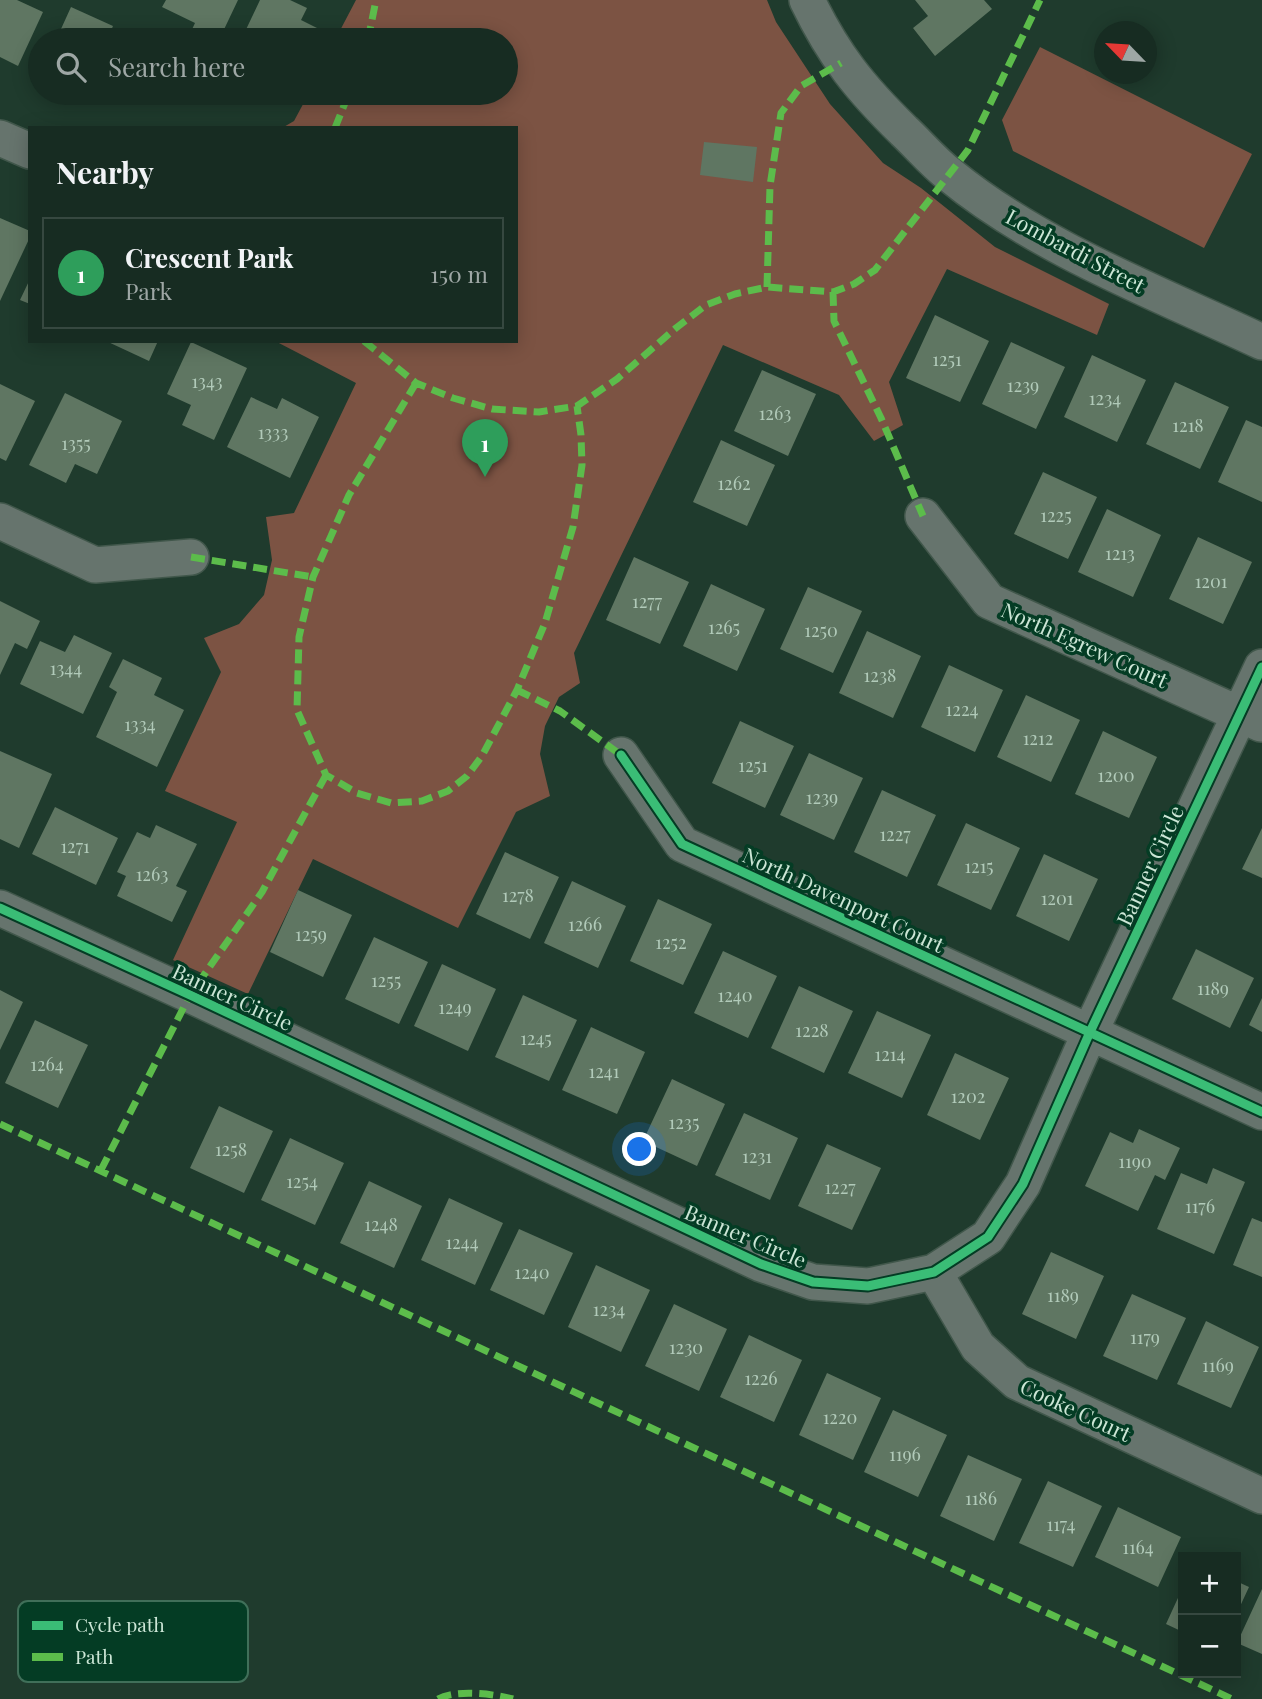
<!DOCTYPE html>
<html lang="en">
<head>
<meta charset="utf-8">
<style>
  :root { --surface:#172c22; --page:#20342a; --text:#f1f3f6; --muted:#9ea7a5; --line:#364840; --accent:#d93025 }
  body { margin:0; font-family:"Playfair Display",serif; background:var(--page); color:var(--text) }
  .controls { position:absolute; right:21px; bottom:21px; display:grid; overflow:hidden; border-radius:0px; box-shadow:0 4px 18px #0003 }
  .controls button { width:63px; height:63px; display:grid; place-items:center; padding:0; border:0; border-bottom:2px solid var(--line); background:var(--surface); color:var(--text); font:35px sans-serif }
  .compass { position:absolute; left:1094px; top:21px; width:63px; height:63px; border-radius:50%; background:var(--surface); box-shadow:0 4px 18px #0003; rotate:295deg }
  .you { position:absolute; left:640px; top:1150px; width:24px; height:24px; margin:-18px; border:5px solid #fff; border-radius:50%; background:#1a73e8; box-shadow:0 0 0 10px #1a73e833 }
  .badge { display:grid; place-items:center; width:46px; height:46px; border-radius:50%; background:var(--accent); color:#fff; font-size:23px; font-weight:700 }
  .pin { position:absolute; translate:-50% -58px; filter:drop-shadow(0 2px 4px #0008) }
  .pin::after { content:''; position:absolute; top:37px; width:24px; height:21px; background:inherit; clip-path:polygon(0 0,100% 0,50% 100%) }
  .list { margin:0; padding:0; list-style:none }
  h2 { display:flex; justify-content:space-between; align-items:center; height:91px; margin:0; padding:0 28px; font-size:30px }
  h2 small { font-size:23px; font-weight:400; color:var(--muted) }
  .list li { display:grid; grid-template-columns:46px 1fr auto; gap:21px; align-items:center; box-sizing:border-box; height:112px; margin:0 14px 14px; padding:0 14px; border:2px solid var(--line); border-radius:0px }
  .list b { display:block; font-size:26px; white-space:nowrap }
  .list p { margin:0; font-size:23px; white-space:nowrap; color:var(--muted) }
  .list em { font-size:23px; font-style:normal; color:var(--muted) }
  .icon { flex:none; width:38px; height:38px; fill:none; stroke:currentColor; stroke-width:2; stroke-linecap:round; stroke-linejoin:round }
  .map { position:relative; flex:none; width:1262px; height:1699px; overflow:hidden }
  .search { position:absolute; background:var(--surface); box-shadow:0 4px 18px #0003; left:28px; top:28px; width:490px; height:77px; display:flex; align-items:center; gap:18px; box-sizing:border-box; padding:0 24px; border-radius:38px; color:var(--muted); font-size:26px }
  .panel { position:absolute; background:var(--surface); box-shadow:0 4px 18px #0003; left:28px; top:126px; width:490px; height:217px; border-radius:0px }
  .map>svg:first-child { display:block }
  .green { fill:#7c5343 }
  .building { fill:#5f7662 }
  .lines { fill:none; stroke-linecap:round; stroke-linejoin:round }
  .minor-casing { stroke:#41574b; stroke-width:38 }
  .minor { stroke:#66746d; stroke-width:35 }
  .quiet { stroke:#5cbc4b; stroke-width:7; stroke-dasharray:14 7; stroke-linecap:butt }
  .cycleway-casing { stroke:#043c24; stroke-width:13 }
  .cycleway { stroke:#3abd76; stroke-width:9 }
  .labels { text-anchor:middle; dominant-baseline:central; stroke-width:7; stroke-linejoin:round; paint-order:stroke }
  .number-label { font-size:18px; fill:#b1cab9 }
  .street-label { font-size:21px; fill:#cce6d6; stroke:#043c24 }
  .key { fill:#043c24; stroke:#406f59; stroke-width:2 }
  .key-label { font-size:19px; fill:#cce6d6 }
</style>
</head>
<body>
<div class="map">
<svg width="1262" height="1699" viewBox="0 0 1262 1699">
  <rect width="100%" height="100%" fill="#1f3b2d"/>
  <path class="green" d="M356 0H767L776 22 830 104 883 163 921 188 995 247 1109 304 1097 335 947 269 889 382 903 425 874 441 839 395 723 345 574 653 580 683 559 697 545 726 540 754 550 796 516 812 458 928 313 859 248 994 173 960 237 822 165 791 221 672 204 638 239 624 264 595 272 560 266 517 294 513 356 383 275 341H516V128H282L294 121 309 93H506V40H335Z
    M1040 47 1252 154 1204 248 1013 151 1002 120Z"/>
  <path class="building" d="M0 0H17L43 12 18 66 0 57Z
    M166 0H238L219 40H187L195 23 162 7Z
    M260 0H290L307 8 301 20 317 28 311 40H241Z
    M915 0H984L992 9 935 56 913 28 928 16Z
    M71 7 113 26 107 40H56Z
    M704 142 757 147 753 182 700 175Z
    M0 218 30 231V237L0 301Z
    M30 279V304L20 300Z
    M935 315 989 341 960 402 906 378Z
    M106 341H158L149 361Z
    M191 342 247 368 214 440 182 425 191 405 167 394Z
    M1011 342 1065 367 1036 429 982 404Z
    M1092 355 1146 380 1117 442 1064 417Z
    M762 370 816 394 788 456 734 431Z
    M1175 382 1229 407 1200 469 1146 444Z
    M0 384 35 401 6 461 0 458Z
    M65 393 122 421 97 474 75 464 66 483 29 465Z
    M251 397 277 409 282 398 319 417 290 478 227 447Z
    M1246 420 1262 427V502L1218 482Z
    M721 440 775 465 747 526 693 502Z
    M1043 472 1097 497 1068 559 1014 534Z
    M1107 509 1161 535 1133 597 1078 572Z
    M1198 537 1252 562 1223 624 1169 599Z
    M634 557 689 582 660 644 606 620Z
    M711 584 765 609 737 671 683 646Z
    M808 587 862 611 833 673 780 649Z
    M0 601 40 621 27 649 15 643 0 675Z
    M867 631 921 656 893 718 839 693Z
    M74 635 112 653 83 714 20 684 40 641 65 652Z
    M123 659 162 678 154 695 184 710 157 767 96 737 117 692 109 687Z
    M949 665 1003 690 975 752 921 727Z
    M1026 695 1080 720 1051 782 997 757Z
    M740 721 794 746 765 808 712 783Z
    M1103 731 1157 757 1129 818 1075 794Z
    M0 751 52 774 19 848 0 839Z
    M809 753 863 778 834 840 780 815Z
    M882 790 936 815 907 877 854 852Z
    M55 807 118 838 96 885 32 854Z
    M966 823 1020 848 991 910 937 885Z
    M156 825 197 844 176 886 187 891 172 922 117 896 126 876 117 872 137 832 150 838Z
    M1262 828V878L1242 869Z
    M505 852 559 877 530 939 476 914Z
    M1044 854 1098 879 1069 941 1016 916Z
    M572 881 626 906 598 968 544 943Z
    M298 890 352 915 323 977 270 952Z
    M658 899 712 924 683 985 630 961Z
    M374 937 428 962 399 1024 345 999Z
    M1196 949 1254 978 1230 1028 1172 999Z
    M723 951 777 976 748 1038 694 1013Z
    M442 964 496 989 468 1051 414 1026Z
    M799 986 853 1011 824 1073 771 1048Z
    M0 990 23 1002 0 1050Z
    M523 995 577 1020 549 1081 495 1057Z
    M1262 998V1032L1249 1025Z
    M877 1011 931 1035 902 1098 848 1073Z
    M35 1020 88 1045 58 1108 5 1083Z
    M591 1027 645 1052 617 1114 562 1090Z
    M955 1053 1009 1078 980 1140 927 1115Z
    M672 1079 725 1104 697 1166 643 1141Z
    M219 1106 273 1131 244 1193 190 1168Z
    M744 1113 798 1138 770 1200 715 1175Z
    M1139 1129 1180 1148 1165 1180 1155 1175 1138 1211 1085 1186 1110 1132 1133 1143Z
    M290 1138 344 1163 315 1225 261 1200Z
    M827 1144 881 1168 852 1230 798 1206Z
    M1213 1168 1245 1182 1214 1254 1157 1229 1181 1173 1207 1184Z
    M369 1181 422 1206 394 1268 340 1243Z
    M449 1198 503 1223 475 1285 421 1260Z
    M1252 1218 1262 1222V1277L1233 1265Z
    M519 1229 573 1253 544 1315 490 1290Z
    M1051 1252 1104 1276 1076 1339 1022 1314Z
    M596 1265 650 1290 621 1352 568 1327Z
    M1132 1294 1186 1318 1157 1380 1103 1356Z
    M674 1304 727 1329 699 1391 645 1366Z
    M1206 1321 1259 1347 1231 1408 1177 1384Z
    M749 1335 802 1360 774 1422 720 1397Z
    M827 1373 881 1398 853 1460 799 1435Z
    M893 1410 947 1435 918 1497 864 1472Z
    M968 1455 1022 1479 994 1541 940 1516Z
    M1048 1481 1102 1506 1073 1567 1019 1543Z
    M1118 1507 1181 1537 1158 1587 1095 1557Z
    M1236 1581 1249 1587 1236 1615Z
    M1183 1587V1632L1166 1624Z
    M1262 1589V1654L1237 1643Z"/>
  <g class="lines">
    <defs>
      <path id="minor" d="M807 0C834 56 860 88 904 131 919 145 933 162 950 175 1039 248 1158 293 1262 342
        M0 138 30 151
        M923 516 989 601 1261 724
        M0 521 95 565 191 557
        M621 755 682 844 1262 1112
        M0 908 190 995 761 1264 813 1282 868 1286 934 1272 988 1237 1023 1184 1090 1032 1262 667
        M934 1272 978 1347 1017 1382 1262 1496"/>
    </defs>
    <use href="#minor" class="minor-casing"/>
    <use href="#minor" class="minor"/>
    <path class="quiet" d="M368 40 376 0
      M335 128 349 93
      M767 287 770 186 781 113 801 86 841 63
      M833 292 834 321 881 418 923 516
      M364 341 416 383 453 398 492 409 539 412 577 406 617 379 676 328 706 305 735 294 767 287 833 292 854 284 875 270 968 150 1040 0
      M416 383 349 495 313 577 299 637 297 710 326 775 357 793 391 803 422 801 448 791 467 776 482 756 517 690 545 623 573 527 582 465 581 435 577 406
      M191 557 313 577
      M517 690 560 711 621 755
      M0 1124 1232 1699
      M101 1170 190 995 262 892 326 775
      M438 1699C456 1689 494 1694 513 1699"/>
    <defs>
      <path id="cycleway" d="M621 755 682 844 1262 1112
        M0 908 190 995 761 1264 813 1282 868 1286 934 1272 988 1237 1023 1184 1090 1032 1262 667"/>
    </defs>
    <use href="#cycleway" class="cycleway-casing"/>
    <use href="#cycleway" class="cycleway"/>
  </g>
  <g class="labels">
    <g class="number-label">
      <text x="947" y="359">1251</text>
      <text x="207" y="381">1343</text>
      <text x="1023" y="385">1239</text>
      <text x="1105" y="398">1234</text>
      <text x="775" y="413">1263</text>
      <text x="1188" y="425">1218</text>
      <text x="273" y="432">1333</text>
      <text x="76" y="443">1355</text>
      <text x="734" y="483">1262</text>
      <text x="1056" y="515">1225</text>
      <text x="1120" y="553">1213</text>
      <text x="1211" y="581">1201</text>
      <text x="647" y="601">1277</text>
      <text x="724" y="627">1265</text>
      <text x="821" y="630">1250</text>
      <text x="66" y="668">1344</text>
      <text x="880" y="675">1238</text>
      <text x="962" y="709">1224</text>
      <text x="140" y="724">1334</text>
      <text x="1038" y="738">1212</text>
      <text x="753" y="765">1251</text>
      <text x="1116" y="775">1200</text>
      <text x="822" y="797">1239</text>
      <text x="895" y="834">1227</text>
      <text x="75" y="846">1271</text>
      <text x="979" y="866">1215</text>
      <text x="152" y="874">1263</text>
      <text x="518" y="895">1278</text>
      <text x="1057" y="898">1201</text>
      <text x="585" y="924">1266</text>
      <text x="311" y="934">1259</text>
      <text x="671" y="942">1252</text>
      <text x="386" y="980">1255</text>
      <text x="1213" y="988">1189</text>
      <text x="735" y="995">1240</text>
      <text x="455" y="1007">1249</text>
      <text x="812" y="1030">1228</text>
      <text x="536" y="1038">1245</text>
      <text x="890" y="1054">1214</text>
      <text x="47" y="1064">1264</text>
      <text x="604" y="1071">1241</text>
      <text x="968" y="1096">1202</text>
      <text x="684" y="1122">1235</text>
      <text x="231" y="1149">1258</text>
      <text x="757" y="1156">1231</text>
      <text x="1135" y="1161">1190</text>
      <text x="302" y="1181">1254</text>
      <text x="840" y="1187">1227</text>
      <text x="1200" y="1206">1176</text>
      <text x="381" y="1224">1248</text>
      <text x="462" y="1242">1244</text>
      <text x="532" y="1272">1240</text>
      <text x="1063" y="1295">1189</text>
      <text x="609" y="1309">1234</text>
      <text x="1145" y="1337">1179</text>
      <text x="686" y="1347">1230</text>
      <text x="1218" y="1365">1169</text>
      <text x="761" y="1378">1226</text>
      <text x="840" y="1417">1220</text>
      <text x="905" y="1454">1196</text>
      <text x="981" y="1498">1186</text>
      <text x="1061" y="1524">1174</text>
      <text x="1138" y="1547">1164</text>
    </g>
    <g class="street-label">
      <text transform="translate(1076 250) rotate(28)">Lombardi Street</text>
      <text transform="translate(1085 644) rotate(24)">North Egrew Court</text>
      <text transform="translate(1149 865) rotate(-65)">Banner Circle</text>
      <text transform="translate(844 899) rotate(25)">North Davenport Court</text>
      <text transform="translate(233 996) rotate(25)">Banner Circle</text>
      <text transform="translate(746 1235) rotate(23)">Banner Circle</text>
      <text transform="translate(1076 1409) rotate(25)">Cooke Court</text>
    </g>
  </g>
  <rect x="18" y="1601" width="230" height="81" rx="10" class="key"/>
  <rect x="32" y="1621" width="31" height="9" fill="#3abd76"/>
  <rect x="32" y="1653" width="31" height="8" fill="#5cbc4b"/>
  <g class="key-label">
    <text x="75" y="1632">Cycle path</text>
    <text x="75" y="1664">Path</text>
  </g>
</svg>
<div class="controls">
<button>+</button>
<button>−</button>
</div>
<svg class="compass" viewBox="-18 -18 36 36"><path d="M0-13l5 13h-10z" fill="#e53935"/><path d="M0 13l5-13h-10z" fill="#9ea7a5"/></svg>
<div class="you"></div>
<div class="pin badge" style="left:485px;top:477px;background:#2e9e5b">1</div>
<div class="search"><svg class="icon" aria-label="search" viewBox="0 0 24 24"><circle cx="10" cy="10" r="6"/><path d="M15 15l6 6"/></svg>Search here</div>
<section class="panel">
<h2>Nearby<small></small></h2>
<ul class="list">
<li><span class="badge" style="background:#2e9e5b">1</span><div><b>Crescent Park</b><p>Park</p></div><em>150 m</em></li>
</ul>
</section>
</div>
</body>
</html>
